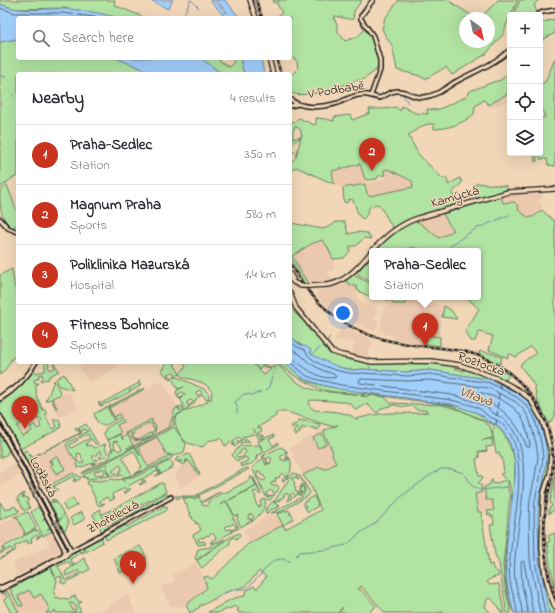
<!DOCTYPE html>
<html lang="en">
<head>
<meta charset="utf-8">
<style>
  :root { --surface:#fff; --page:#f2f2f3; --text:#2b2b33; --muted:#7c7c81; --line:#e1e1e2; --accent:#c8321e }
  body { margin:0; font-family:"Indie Flower",sans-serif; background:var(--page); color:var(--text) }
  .controls { position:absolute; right:12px; top:12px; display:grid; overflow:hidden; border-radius:4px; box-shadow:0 4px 16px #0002 }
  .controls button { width:36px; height:36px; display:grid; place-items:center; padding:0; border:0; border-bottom:1px solid var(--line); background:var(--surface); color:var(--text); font:20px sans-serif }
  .compass { position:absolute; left:459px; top:12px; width:36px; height:36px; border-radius:50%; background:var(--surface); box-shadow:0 4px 16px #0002; rotate:147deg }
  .you { position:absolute; left:343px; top:313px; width:14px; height:14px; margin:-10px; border:3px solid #fff; border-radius:50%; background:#1a73e8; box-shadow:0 0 0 6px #1a73e833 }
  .badge { display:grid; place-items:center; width:26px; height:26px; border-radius:50%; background:var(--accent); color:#fff; font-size:13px; font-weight:700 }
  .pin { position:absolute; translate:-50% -33px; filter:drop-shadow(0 1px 2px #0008) }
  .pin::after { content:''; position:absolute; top:21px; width:14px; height:12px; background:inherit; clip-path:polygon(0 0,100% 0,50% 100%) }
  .popup { position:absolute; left:369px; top:248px; width:112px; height:52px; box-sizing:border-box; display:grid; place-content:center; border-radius:4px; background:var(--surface); filter:drop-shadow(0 1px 3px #0005); font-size:13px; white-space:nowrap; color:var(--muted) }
  .popup b { font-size:15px; color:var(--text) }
  .popup::after { content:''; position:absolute; left:50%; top:100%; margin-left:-8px; border:8px solid transparent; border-top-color:var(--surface) }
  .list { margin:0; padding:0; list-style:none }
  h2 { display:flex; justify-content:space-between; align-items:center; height:52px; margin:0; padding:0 16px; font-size:17px }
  h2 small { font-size:13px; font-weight:400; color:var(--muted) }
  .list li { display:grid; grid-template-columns:26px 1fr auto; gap:12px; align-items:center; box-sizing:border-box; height:60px; padding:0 16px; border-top:1px solid var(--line) }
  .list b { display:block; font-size:15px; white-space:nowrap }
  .list p { margin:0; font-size:13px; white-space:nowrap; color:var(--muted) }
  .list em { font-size:13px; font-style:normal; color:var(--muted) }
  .icon { flex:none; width:22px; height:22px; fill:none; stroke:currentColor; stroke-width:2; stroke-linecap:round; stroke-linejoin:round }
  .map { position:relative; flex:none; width:555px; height:613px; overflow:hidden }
  .search { position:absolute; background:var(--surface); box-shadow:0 4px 16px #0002; left:16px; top:16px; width:276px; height:44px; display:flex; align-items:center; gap:10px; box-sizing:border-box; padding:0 14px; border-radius:4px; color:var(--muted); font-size:15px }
  .panel { position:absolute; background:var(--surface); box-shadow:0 4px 16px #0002; left:16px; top:72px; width:276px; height:292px; border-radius:4px }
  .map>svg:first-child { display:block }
  .built { fill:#ebc9ae }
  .green { fill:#b1e3a3; stroke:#668060; fill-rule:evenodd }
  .water { fill:#a1cffc; stroke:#6c87a2 }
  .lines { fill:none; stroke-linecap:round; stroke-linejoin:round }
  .shore { stroke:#516476; stroke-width:1 }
  .stream { stroke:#6c87a2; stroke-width:1 }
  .ferry { stroke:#3d4954; stroke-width:1; stroke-dasharray:5 4; stroke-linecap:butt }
  .tertiary-casing { stroke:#1c1c1c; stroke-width:6 }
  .secondary-casing { stroke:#1c1c1c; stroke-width:6 }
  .tertiary { stroke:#f1d7b8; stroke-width:3 }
  .secondary { stroke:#f1d7b8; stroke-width:3.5 }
  .rail-casing { stroke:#1c1c1c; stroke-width:2.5 }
  .rail { stroke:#f1d7b8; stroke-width:1; stroke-dasharray:3; stroke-linecap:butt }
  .secondary-bridge-casing { stroke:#1c1c1c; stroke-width:6; stroke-linecap:butt }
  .secondary-bridge { stroke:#f1d7b8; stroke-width:3.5 }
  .oneway { stroke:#918372 }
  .labels { text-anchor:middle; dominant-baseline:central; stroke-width:3; stroke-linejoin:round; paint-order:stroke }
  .street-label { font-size:13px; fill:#1c1c1c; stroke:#f1d7b8 }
  .water-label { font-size:14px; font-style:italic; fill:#3d4954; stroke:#f1d7b8 }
</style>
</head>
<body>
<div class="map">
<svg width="555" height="613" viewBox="0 0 555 613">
  <rect width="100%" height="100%" fill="#f1d7b8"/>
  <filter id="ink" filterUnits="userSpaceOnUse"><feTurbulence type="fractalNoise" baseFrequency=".025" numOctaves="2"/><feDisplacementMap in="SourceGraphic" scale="8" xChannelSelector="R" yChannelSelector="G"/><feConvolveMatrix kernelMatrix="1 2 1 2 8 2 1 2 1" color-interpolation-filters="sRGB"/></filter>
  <g filter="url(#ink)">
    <path class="built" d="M510 92V100L495 107 490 108 489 105Z
      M360 164 365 179 368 184 385 179 384 170 388 169 413 181V187L371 195H370L367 184 343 188 334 184 332 171Z
      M542 192 543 197 539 201 542 206V210L532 217 525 214 521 211 519 207 510 202 503 203 501 196 513 193Z
      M443 214 453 231 439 238 417 221Z
      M322 240 327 246 333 259H336L333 265 335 268 327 274 336 280 308 284 292 256 311 244Z
      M290 258 307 286 325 306 349 323 377 336 394 340V336L384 334V332L380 331 384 307 388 305 389 301 386 299V297H402L444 306 439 329 440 337 427 335 426 344 396 340 455 348 475 352V350L480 351 479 354 503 366 519 378 530 389 546 416 551 429 555 445V472L549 502 546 525 548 552 555 588V601L548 576 544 553 543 513 551 471V445L548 430 543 417 527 392 507 372 473 355 445 349 385 341 369 337 348 327 333 317 306 292 290 267Z
      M346 280 349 284 358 287 356 293 358 294 357 299 361 300 360 303 378 308 374 318 378 320 375 332 349 321 324 303 316 295V292L321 291 322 287 333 286Z
      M342 327 374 341 367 357 351 355 354 343 335 339 336 336 341 330 340 329Z
      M471 356 493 366 489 374 472 368V367L465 365Z
      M87 362H116L118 367 88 383 79 367Z
      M162 380 178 408 169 427 128 449 120 435 121 434 117 425 123 422 122 419 121 417H114L109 408Z
      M69 392 79 408 59 418 50 399 63 393Z
      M343 424 336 463 326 469 319 467 303 475 289 448 324 430Z
      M158 437 168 457 148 467 138 447Z
      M66 444 79 469 41 489 26 463 60 445Z
      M192 459 201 475 181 488 174 475 182 465Z
      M16 463 22 474 0 486V472Z
      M484 492 486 500H492L494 510 478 512 475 493Z
      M277 515 283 525 251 542 244 531 268 516Z
      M17 517 26 533 0 546V524Z
      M52 532 61 549 60 553 15 577 14 575 18 572H17L13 563 50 545 46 538 42 539Z
      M195 562 204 577 207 588 186 605 181 607 170 606 160 587 175 581 172 574 182 571Z
      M51 572 56 583 54 593 58 600 74 598 81 613H11L1 595 10 589Z
      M126 595 128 596 136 613H94L106 608Z"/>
    <path class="green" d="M0 0H115L114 5 146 18H118L106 15 63 8 15 9 0 4Z
      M273 0H277L279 2V0H362L354 11 353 20 335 16 334 18 337 25 338 32 345 41 357 37 365 29C373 38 378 55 378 67L374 72 361 81 357 80C338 87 310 99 290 93V76L298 69 297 61 290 56V18H271V17L278 16 282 13 276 2 273 3Z
      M399 0H448L475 18H465V42H489V18H480L498 0H518L506 25 504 33 486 54 452 75 446 67 425 79 420 76 397 70 392 45 386 37 382 29 385 18Z
      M520 0H539L534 5 537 12 536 15H513Z
      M555 19V33L542 40 540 45V23Z
      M18 39V58H116L148 71 160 74H18V176L11 179 0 188V42Z
      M201 58H216L229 67 233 63 234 58H240L244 74H222Z
      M555 58V166L548 165 547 159H540V155H537V161L535 162 534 153H540V118L545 117 540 105V85L546 81Z
      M510 72V92L489 105 484 100 475 106 474 114C464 123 448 129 434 129V124C421 123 419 130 408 135L419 155 442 178H447L448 185 460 178 462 182 460 185 452 193 457 205C435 212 411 215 393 228 387 219 385 213 378 204 364 206 371 213 363 219L359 216 353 200 349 199 347 203 344 202 343 188 365 184 367 193 369 196 413 187 412 181 388 169 384 170 385 176 383 175 378 176 377 179 367 180 366 179H365L360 164 332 171 334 184 296 167 290 172V163L296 157 301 137H300L302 136 300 129 295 126 293 131V139L299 137 300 138 293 143 292 149 295 152 290 155 291 121 294 122 299 118 314 125 316 124V118L326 119 334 121V117L350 115 352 120 370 113 369 109H370C378 109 389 109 396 107L400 111 402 106 415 113 428 114 427 109 436 110 444 107 467 96 470 91 493 82 501 80Z
      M476 183 507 186V190L476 199 475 189Z
      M7 185 18 214V224L12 228C0 217 0 208 0 191Z
      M501 196 503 203 514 202 519 207 518 210 528 217H533L542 210 555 222V416L549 424 537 399 534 385 520 365 527 359 536 354 533 349 530 347 516 357 511 354 508 355V358L489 350 493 336 479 332 475 341H471L465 331 479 309 466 297H478V251H375C387 238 399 226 417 221L439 238 453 231 443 214Z
      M290 217 291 223 323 229 331 226 336 222H345L348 234 357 232 367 233 371 239 364 238 356 246H350V251L344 258 333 259 327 246 322 240 311 244 292 256 308 284H305L290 258Z
      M372 255V282L359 275 357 271 358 270 361 271 360 269Z
      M12 269 14 284 18 297V353C8 360 10 367 0 375V275Z
      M351 275H353L372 284V297L364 294 357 290V287L349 284 346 280Z
      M386 297H402L407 298 405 304H395L392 302 393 300H386Z
      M444 306 451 310 457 319 442 317Z
      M290 308 301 319V316L307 324V327L310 331H312L330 352 340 356 380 364 432 363 453 365 454 368 464 371 465 369 471 372 490 377 492 380 430 370 408 372 362 369C348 372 322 363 312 354 304 348 298 342 290 336Z
      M427 335 440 337V346L426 344Z
      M480 351 490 353 502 357 500 364 479 354Z
      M37 362 34 369 36 373 45 371V362H48L49 365 48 366 50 370 55 368 53 364 54 363 59 371 48 377 49 379 46 380 45 379 41 381 43 377 42 374 38 376 39 378 34 380 35 383H39L36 385V395L43 410H45L47 414 45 415 52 428 53 429 57 427 53 419H55L56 421 59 419 61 426 59 429 20 449H19L0 415V403C16 392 28 379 37 362ZM36 416 38 420 41 418 42 421 39 423 41 427 37 429 35 425 30 427 32 431 22 436 17 426 26 421 29 425 33 422 31 418Z
      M164 362H177L174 364 180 374 186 366 183 362H252L253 364 254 363 253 362H262L264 364 259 369 254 365 264 375 271 369 268 367 267 368 263 366 264 364 272 368 275 363C282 368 286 373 292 378 299 385 311 389 321 392L322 390 295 376 276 362C288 362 294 372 304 379 315 385 330 387 342 389 368 393 395 395 421 400 443 405 471 404 489 422H492L496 425 505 436 513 454 515 464 514 489 508 531 505 563 507 587 514 613C511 609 510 604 509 599 504 582 504 564 506 547 508 528 516 497 508 480V488L510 497 503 565 505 587 511 613H507L506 609 499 563 495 554 490 525 494 524 493 516 491 517 490 514 488 515 487 511 494 510 492 500H486L484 487 489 485 492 479 493 484 506 480 500 474 504 473 502 457H500L499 453H496L492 430 494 428V425L449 405 367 394 335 392 323 390 328 392 365 395 361 396 367 397 368 395 385 397 390 403 443 405 463 411 481 420 490 426 493 438 482 440 492 439 493 446 486 447 487 451 480 452 479 451H478V453L480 454 478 456 480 457 476 459 479 476H482L483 478 478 483 481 485 482 492 475 494 478 512H481L489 565 492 564 493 569 498 572 499 576 492 578 487 581 489 585 499 584 504 613H501L499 607 491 598 487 599 485 607 491 613H443L442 612 438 613H385L361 586 358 590 360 589 376 606 369 613H339L343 607 338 613H239L237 610 239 609 236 606 217 613H209L208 612C221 606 230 597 245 596V592L254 586 257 589 266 577 259 571 246 586 224 593 203 605H200V607L190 613 186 605 207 588 204 577 207 576 212 579 248 544 283 525 277 514 289 510 291 513 289 514H291L294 519 283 525 285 529 321 510 312 488 303 475 319 467 326 469 336 463 332 454 333 452 324 433 325 430 338 425 330 426 287 412H276V416L257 428 260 427 262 431 258 433 261 437 262 434 265 437 259 439 254 429 252 430 254 434 242 437 245 441 246 438 250 442 240 443 234 447 232 443 234 445V442L238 443 237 441 238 440 239 442 242 440 239 437 229 443V444L225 446 221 438 208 441 203 447C198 446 191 445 186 442 180 437 174 425 175 418L179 414 207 402 209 398 211 400 212 392C206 381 193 380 182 377L180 374 174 377 176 374 173 372 169 374V376L168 373V377H173L171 379 167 377 161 370 165 368 164 366 166 365ZM310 400 333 401 339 402H346L351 404 356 410 367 404 377 413 382 408 394 405 405 407 412 406 417 410H425L428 412C417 414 405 413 393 413 381 413 367 416 356 419 348 411 325 411 314 410L309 405Z
      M493 366 509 375 506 380 489 374Z
      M64 374 73 390 59 386 56 379Z
      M177 377 204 389 209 394V397L206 400 203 395 201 396 200 394 202 392 200 390 196 392V394L200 396 196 399 194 404 191 405V404L193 402 191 400 187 402V404L191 406H188L189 408C186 409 184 408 182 406L184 405 180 399 183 398 182 396 185 394 182 392 178 394 179 397H182L180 399 178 398 176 394 177 390 184 387 178 389 172 379Z
      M54 380 61 394 52 398 57 408 56 409 51 399 45 401 49 394Z
      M139 381 141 384 139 385 140 386 131 391 129 390 130 392 106 404 105 403 103 406 99 405V402L100 404 102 403 139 383Z
      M503 384 526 397 531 402 541 424 549 449 548 475 542 496 541 509 540 548 542 563 555 613H549L539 560 538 517 539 500 544 479 547 457Z
      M144 388 145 389 109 408 114 417 119 414 121 417 115 420 108 407Z
      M177 406 180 411 179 407 180 406 185 410 175 416 173 420 174 425 82 474 83 472 109 458 111 454 110 450H112L113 452 112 449 115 448 119 451 122 449 120 445H119L117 441 113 442 115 447 112 449 108 440 121 434 120 435 123 440 122 438 127 435 126 433 152 419V422L156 426 155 432C150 437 139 444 132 439L131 432 127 434 133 445 127 448 128 449 169 427 175 409 178 408ZM149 423 153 424 152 425 153 428H155L154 431 139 440 134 439 132 435 134 434 133 433 134 431Z
      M107 407 114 421C103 427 98 428 94 414Z
      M122 419 124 422 117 425 121 433 107 440 104 434 106 428Z
      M298 420 320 424 319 429 316 430 315 428H308L307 427 305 429 303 427 301 428 302 430 299 431 300 433 295 435 293 432 298 429 297 427 293 428 291 426 298 423Z
      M86 424 98 444H95L92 439 86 443 87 446 90 445 94 448 105 444 106 445 104 446 108 454 106 456 100 459 99 458 102 454 100 451 97 453V455L92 456 94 460 97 459 96 463 93 465 92 464 95 463C89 463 83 468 78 468L76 461 77 460 81 464 84 462 81 458 82 457 80 453 77 454 78 458 75 460 72 454 71 455 66 445 68 442 77 438 78 440 69 445 71 448 90 438 88 434 79 438V436L88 431 83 429 81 433 79 428Z
      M174 427 186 444 184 452 173 456 170 454 167 455 157 437 138 447 148 467 168 457V455L172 456 171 459 134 475 148 469 134 474 141 470 140 468 142 467 134 451 122 457 131 473 129 475H133L132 476 124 477 121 475 119 472 122 468 120 465 117 467V468L112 471 114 473H119L120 476H112L109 474 106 468 107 473 110 476 102 477 101 475 104 474V471L103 468 98 471V470L94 472 95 475 100 474 101 477 88 479H86L88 478H85L82 476 85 477 84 475 106 463 107 467V462L135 447 140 456 136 447Z
      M78 428 81 433 37 455 33 459 34 461 28 464 23 454 24 451 26 450 31 459 29 454 31 453 30 454 32 457 80 433 78 430 76 431 75 429Z
      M0 434 9 450 7 454 0 458Z
      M322 434 327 444 318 448 313 438Z
      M273 435 275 437 269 439 273 446 278 442V445L264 452 260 445 263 453 259 455H256L258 456 255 459 258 458C256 461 250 466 246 465L248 463 241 467 240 463 241 464 248 460 246 457 244 458 243 456 246 452 244 449 240 451 241 453 236 455 238 458 242 457 243 459 236 461 232 455 240 446 260 445 258 441Z
      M281 447 286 450 287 453 285 451 288 458 285 460 287 457 284 454 281 456V459L285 461 289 459V460V457C293 464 291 472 287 479L288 475 283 482 282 480 285 477 283 473 279 476 280 477 275 479 276 481 271 483 272 486 277 485 279 488 277 492 274 493 271 490 266 493 268 497 275 494 270 500H268L260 486V484L263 490 257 478H259L263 481 266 479 263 475 262 476 260 471 257 472V478L252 468 263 458 266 465 271 463 270 461 272 459 270 457 266 459 267 462 269 463 267 464 266 459 263 457 265 455 262 457 264 455Z
      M189 454 200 474 199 475 189 461 186 462 188 459 185 461 186 463 183 465 178 462 183 461H175L177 458Z
      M57 456 65 469 56 474 50 464H53L52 460 50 461V463L49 460Z
      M20 457 41 496 38 497 17 459Z
      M169 461 173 463V467L161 474 157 467Z
      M156 467 160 474 156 476H155L159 474 157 471 142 479 143 481 145 480 146 482 140 485 139 484 143 482 141 479 128 486 129 489H131L124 494 123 493 127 491 125 488 112 494 113 498H115L110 501 107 497 100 501 101 504 105 503 101 506 98 505 89 485 87 484 88 481 96 480V481L114 479V480L123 479V478L124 482V478L137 476Z
      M246 468 249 469 194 498 181 497 177 499 175 496H195Z
      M555 471V509L549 514V508L552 506 550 502C553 491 553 482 555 471Z
      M73 473 81 477 80 479 74 482 73 480 76 479 74 476 54 486 58 490 55 491 52 484Z
      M293 473 296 474 299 480 295 477 292 479 295 483 294 484 296 489H295L297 493 300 492V487L302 488 301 485 302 484C305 489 304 493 300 496L299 495 302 493 301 492 293 498 295 496 293 493 290 495 292 498 287 501 289 496 287 493 284 495V497L280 499V500L275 502 277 505 280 506 268 511V513H266L265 510 273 501 275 504 274 502Z
      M299 475 310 492 308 496 280 512 271 513 302 497C308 489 304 484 299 475Z
      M250 477 254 478 260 492 253 479 256 485 229 500 257 486 261 494 260 495 256 491 253 492 256 497 255 498 257 503 256 504 258 507 261 506V501L265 499C268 507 259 515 253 521L251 522 253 521 251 519 254 517 251 514 248 516V519H251V521L241 527 237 519 238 515 235 516 226 500 220 505 227 502 234 516 232 518 234 519 239 528 233 531 232 530 237 527V526H235L233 523 229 526 228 525 224 527 226 530 231 529 232 532 212 543H210L212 542 211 541 216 538 213 533 208 536 207 535 203 538 202 537 198 539 199 542 204 541 206 544 198 545 193 535 201 530 198 523 195 524 196 522 195 521H194L192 518 193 517H191L190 514 191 513H189L187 508H188L183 498 196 499 199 496 201 502 221 491 202 503V505L207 506 208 502 220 494 221 493 223 494 249 480 251 479Z
      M161 483H163L166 492 120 515 119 517 120 521 101 531 99 525 104 522 108 526 117 521 114 515 112 516 109 512 102 517 104 521 98 524 93 515 94 513 101 509V515L114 508 119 516 115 508Z
      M23 493 25 494 24 497 28 498V501L27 503 30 508 24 511 17 498 21 495 23 498 24 497 22 495Z
      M166 493 168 496 121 520V517L122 518Z
      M314 496 318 506 308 512 305 508 306 506H304L303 503Z
      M73 498 77 505 66 511 63 504Z
      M55 499 69 523 64 532 59 521 63 516 59 520 49 502H56L51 500Z
      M0 502 5 510 15 506 17 510 19 509V512L6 517 5 514 6 517 0 520Z
      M45 505 46 506 68 546 65 548 43 507Z
      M163 505 168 507 166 511 106 540 105 534 115 529 116 531 126 525V527L163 507Z
      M38 507 45 518 42 521 45 519 50 527 47 530 50 528 52 531 43 536 31 512Z
      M28 512 36 528 24 535 23 534 25 533 17 517H14Z
      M81 512 85 519 74 525 70 518Z
      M35 530 38 531 41 536 36 539 38 537 37 535 31 539 32 542 28 544 27 540 14 547 16 550 0 559 13 551 11 548 0 554V552L5 549 1 548Z
      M239 533 240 535 236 539 233 537 230 540V544H229L202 568 197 561 218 545 196 560 195 559 198 549 211 547V545L225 539 218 544 219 545 230 537Z
      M555 533V588L550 565 547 542H549L550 540 548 536Z
      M99 537H101L103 542 86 552 85 549 83 550 84 553 79 551 80 553 70 559 72 563H75L71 567 69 562H67L59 566 57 564 69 557 77 551 76 550Z
      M140 546 147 558 120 573 114 558Z
      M84 558 90 569 69 581 68 579 79 573 80 571 79 570 66 576 65 572Z
      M57 564 67 583 65 584 60 582 62 580 61 576 56 578 55 577 57 580 54 593 56 597 54 598 55 599 57 597 62 599 63 598 68 599 75 596 78 601 82 602 78 604 81 613H74C78 608 75 602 69 603L74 612 72 613H56L55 610 53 613H46L50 610 41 594 34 598 29 590 18 596 19 598 18 599H20L23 606H19L10 589 50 567 55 576 51 567Z
      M7 591 19 613H11L4 600 7 597 5 593 1 594Z"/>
    <path class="water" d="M150 0H173L168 9Z
      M210 0H214L226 13 227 12 216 0H225L240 18H222L223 15Z
      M0 4C19 13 41 8 62 9 80 9 100 13 118 18H18V39L0 42Z
      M116 58H201L222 74H160L148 71Z
      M240 58H261L264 74H244Z
      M290 336 299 344 303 346H305L311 350 310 353 313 355C327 362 346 373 362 369L408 372 430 370 492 380 521 395 530 403 537 414 545 441 547 457 544 479 539 500 538 517 539 560 549 613H514C509 596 505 580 506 562 506 543 509 525 511 507 513 493 516 478 515 464 514 448 504 424 487 421L483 416 475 412 451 404 424 401H422L420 400 340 389 322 385 304 379 283 362H290Z"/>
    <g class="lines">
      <path class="shore" d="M0 8 15 13H63L102 18
        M290 341 297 347 305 350C310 365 348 376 362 373L408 376 430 374 490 383 518 398 527 406 534 416 541 442 543 457 540 478 535 500 534 517 535 560 545 613
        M290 348 301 355 309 363 324 371 334 374 336 377C320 382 301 365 290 356
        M290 362 307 376 315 379 341 385 451 400C462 403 477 405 485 413 486 413 488 417 489 417 491 418 493 418 495 419 536 442 512 521 510 559 509 568 509 578 511 587 513 595 517 604 517 613
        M477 392C493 395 516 404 523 420 527 428 528 436 530 444V447H527C517 420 501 406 475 396V394Z
        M522 613C522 604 518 595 516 586 514 578 514 568 515 559 517 517 543 435 493 413 491 412 489 409 486 407 476 402 464 398 452 395L360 383 359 381 360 379 408 381 430 380 489 388 516 402 523 409 529 418 536 443 538 457 535 477 530 499 529 517 530 560 540 613
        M528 613 522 584 521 563 522 561 524 562 533 613"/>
      <path class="stream" d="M191 0 199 8
        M185 12 190 2V0
        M0 76 6 77
        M402 93 408 103
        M13 95V96
        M357 97H367L378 100 381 99
        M404 251 413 247 424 251
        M445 251C449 246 474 229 478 228L509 215
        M312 355 330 337
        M369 366 370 370
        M265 391 268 389C271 382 272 374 276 367L275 365
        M237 407 235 402 244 394 253 395 261 392
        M237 413V409
        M350 542 359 534 377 522 402 496 429 476 441 469H451L463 473 467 477 471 485 480 490 508 487
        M348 544 349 543
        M296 556 300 552 325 550 346 545
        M281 559 290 561
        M214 600 224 593 235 589H247L271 563 276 560 280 559"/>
      <path class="ferry" d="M496 425 500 383"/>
      <defs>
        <path id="tertiary" d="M537 15 543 12 555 10
          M371 95 380 70V60L373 36 361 19V16L373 0
          M290 99C302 110 324 107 338 103 345 100 352 96 359 95 367 93 373 97 380 98 386 95 391 91 397 91 407 90 414 99 424 97 437 96 446 87 457 81 476 71 494 64 510 50
          M290 106 298 104
          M0 219 8 228 18 232
          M0 397 11 389
          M0 399C15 390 27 378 36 362
          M0 416 69 546 70 551 66 556 0 590
          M0 428 64 548V554
          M32 572 171 497
          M0 588 11 583"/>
        <path id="secondary" d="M250 0 256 18
          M269 58 273 74
          M372 251C386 236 398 225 418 218L508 192 555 189
          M290 274 293 279
          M290 278 293 282 301 286
          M310 286C317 285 325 286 332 284 348 280 362 263 372 251
          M290 293 296 308 332 352 342 355 372 362 431 361 460 365 496 378 518 390 530 399 543 422 551 451 550 474 544 492 543 503 542 548 545 574 550 594 555 607"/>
      </defs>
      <use href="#tertiary" class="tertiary-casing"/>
      <use href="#secondary" class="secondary-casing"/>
      <use href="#tertiary" class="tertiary"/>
      <use href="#secondary" class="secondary"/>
      <defs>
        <path id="rail" d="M256 0 262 18
          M276 58 281 74
          M290 263C310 302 344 330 386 340 412 347 440 346 467 352 499 360 527 383 542 413 553 434 555 457 551 481 549 491 546 502 545 513 542 541 546 570 555 597"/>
      </defs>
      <use href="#rail" class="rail-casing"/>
      <use href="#rail" class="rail"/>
      <defs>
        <path id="secondary-bridge" d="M301 286H310"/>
      </defs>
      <use href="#secondary-bridge" class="secondary-bridge-casing"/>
      <use href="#secondary-bridge" class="secondary-bridge"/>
    </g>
    <defs><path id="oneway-shaft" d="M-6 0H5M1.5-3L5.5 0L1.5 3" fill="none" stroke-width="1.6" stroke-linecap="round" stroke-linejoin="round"/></defs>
    <g class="oneway">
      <use href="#oneway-shaft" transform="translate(33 489) rotate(62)"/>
      <use href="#oneway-shaft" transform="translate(58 526) rotate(-118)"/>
    </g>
  </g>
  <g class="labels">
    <g class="street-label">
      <text transform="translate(336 90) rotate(-9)">V Podbabě</text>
      <text transform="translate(455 197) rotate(-16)">Kamýcká</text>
      <text transform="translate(481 364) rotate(20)">Roztocká</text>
      <text transform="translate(43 477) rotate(62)">Lodžská</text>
      <text transform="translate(113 517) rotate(-28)">Zhořelecká</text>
    </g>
    <g class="water-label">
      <text transform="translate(476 397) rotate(19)">Vltava</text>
    </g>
  </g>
</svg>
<div class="controls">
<button>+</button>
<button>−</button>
<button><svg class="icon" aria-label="locate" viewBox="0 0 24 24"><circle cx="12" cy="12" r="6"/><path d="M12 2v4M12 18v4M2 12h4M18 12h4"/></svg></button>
<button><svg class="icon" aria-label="layers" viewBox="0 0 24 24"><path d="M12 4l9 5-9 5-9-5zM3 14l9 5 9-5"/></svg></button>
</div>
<svg class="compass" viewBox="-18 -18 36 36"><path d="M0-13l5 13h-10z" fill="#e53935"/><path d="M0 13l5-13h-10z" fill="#7c7c81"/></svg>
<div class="you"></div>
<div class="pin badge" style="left:425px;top:346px">1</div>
<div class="popup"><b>Praha-Sedlec</b>Station</div>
<div class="pin badge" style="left:372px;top:171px">2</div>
<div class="pin badge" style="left:25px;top:429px">3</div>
<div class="pin badge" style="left:133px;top:584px">4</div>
<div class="search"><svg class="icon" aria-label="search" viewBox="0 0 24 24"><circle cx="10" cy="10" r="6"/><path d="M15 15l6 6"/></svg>Search here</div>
<section class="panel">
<h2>Nearby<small>4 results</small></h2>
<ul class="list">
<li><span class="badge">1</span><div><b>Praha-Sedlec</b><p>Station</p></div><em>350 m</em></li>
<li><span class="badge">2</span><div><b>Magnum Praha</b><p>Sports</p></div><em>580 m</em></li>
<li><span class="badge">3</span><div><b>Poliklinika Mazurská</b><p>Hospital</p></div><em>1.4 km</em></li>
<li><span class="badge">4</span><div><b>Fitness Bohnice</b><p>Sports</p></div><em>1.4 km</em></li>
</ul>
</section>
</div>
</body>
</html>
